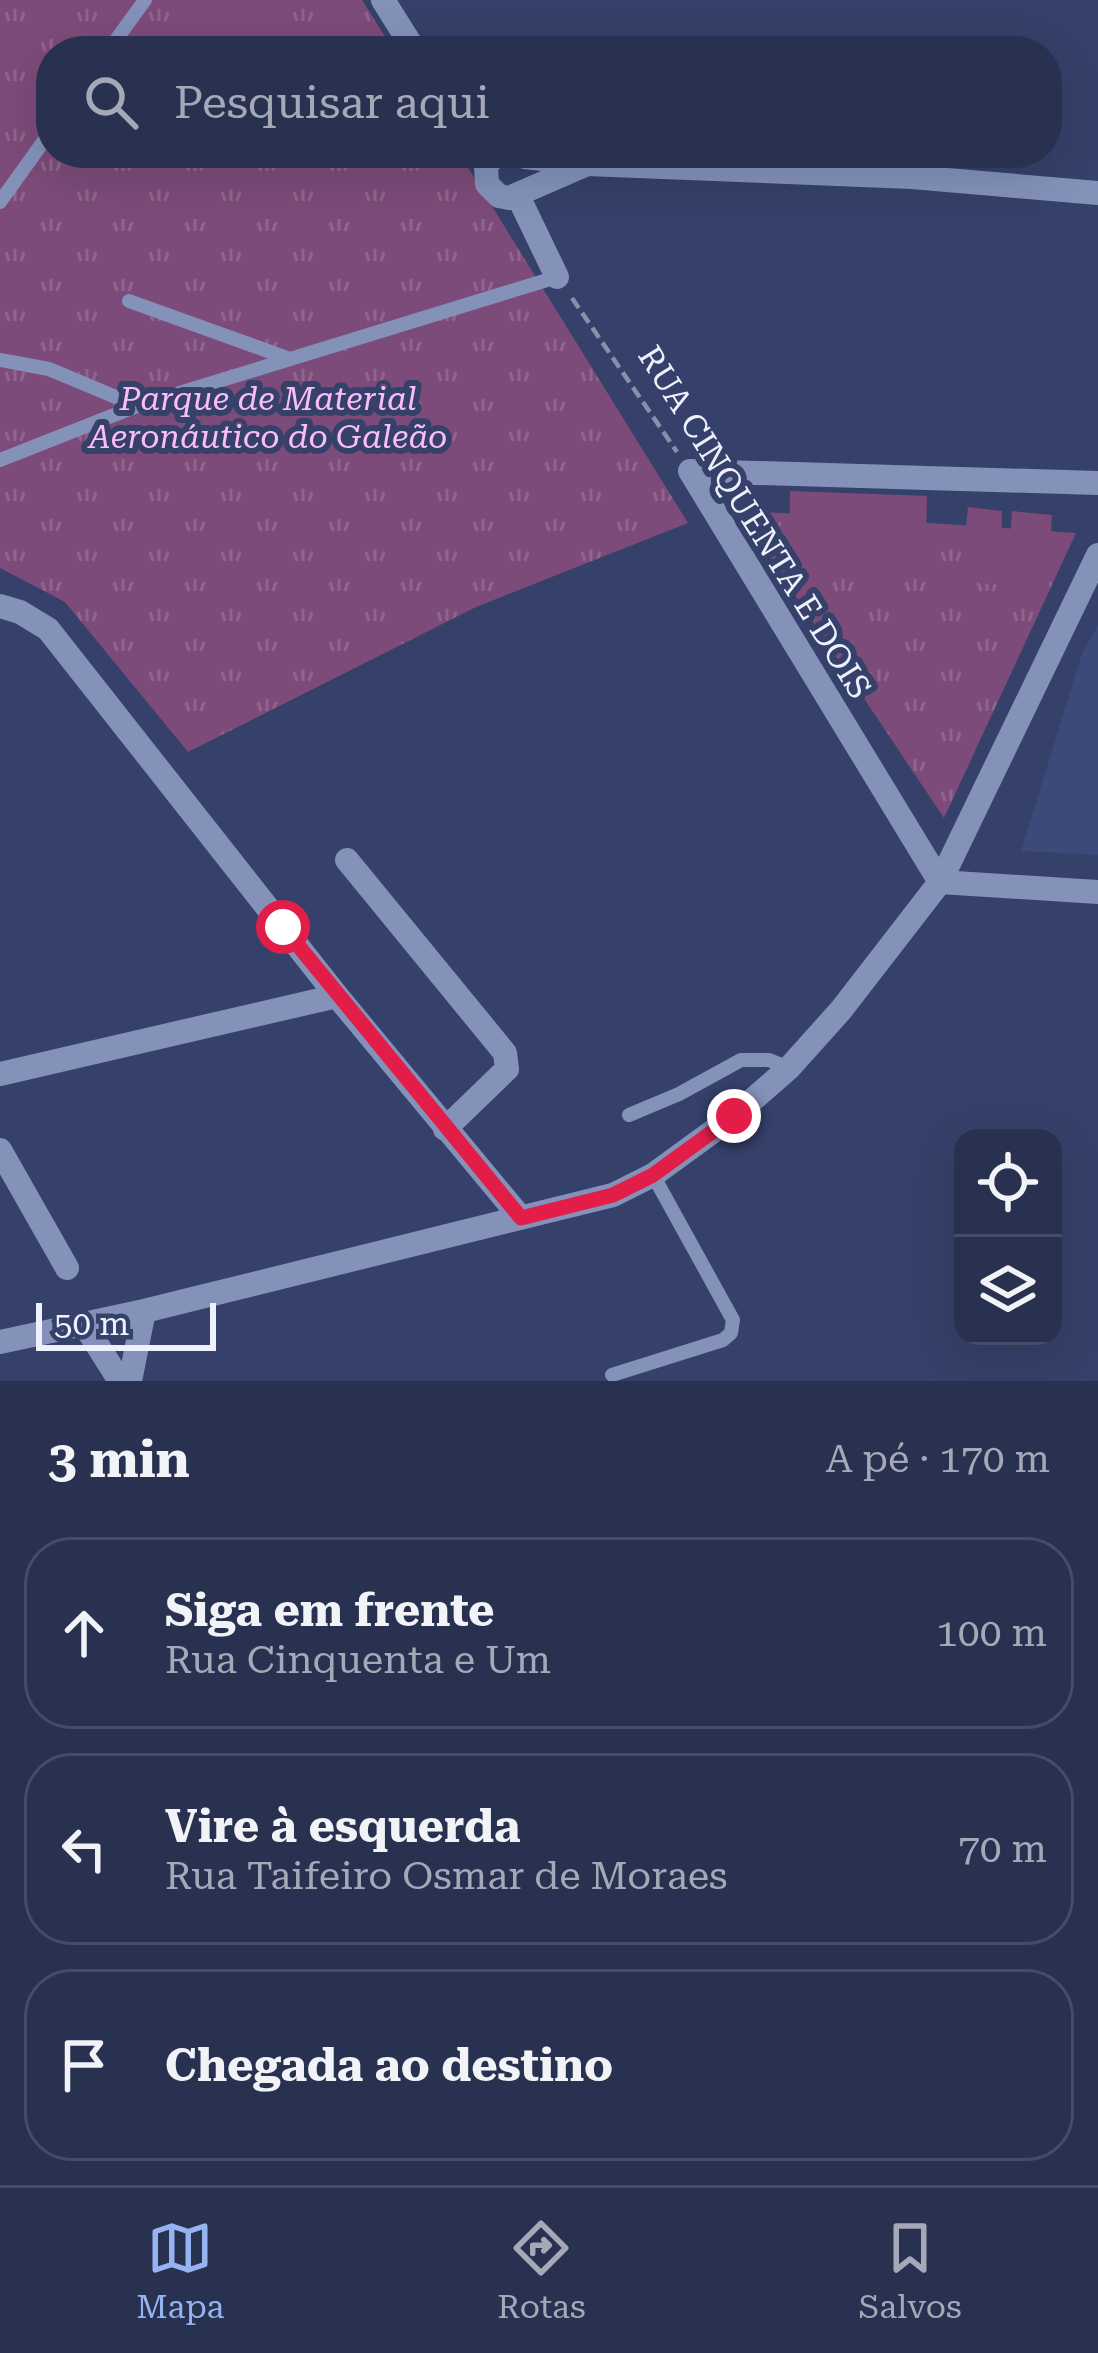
<!DOCTYPE html>
<html lang="pt">
<head>
<meta charset="utf-8">
<style>
  :root { --surface:#283150; --page:#343d5a; --text:#f1f3f6; --muted:#a5a9b7; --line:#444c67; --accent:#95b2f1 }
  body { margin:0; font-family:"Roboto Serif",serif; background:var(--page); color:var(--text) }
  .controls { position:absolute; right:36px; bottom:36px; display:grid; overflow:hidden; border-radius:24px; box-shadow:0 12px 48px #0002 }
  .controls button { width:108px; height:108px; display:grid; place-items:center; padding:0; border:0; border-bottom:3px solid var(--line); background:var(--surface); color:var(--text); font:60px sans-serif }
  .scale { position:absolute; left:36px; bottom:30px; width:180px; box-sizing:border-box; padding-left:12px; border:6px solid #eef1fc; border-top:0; font-size:33px; line-height:42px; white-space:nowrap; color:#eef1fc; -webkit-text-stroke:9px #35416a; paint-order:stroke }
  .stop { position:absolute; width:36px; height:36px; margin:-27px; border:9px solid #e11d48; border-radius:50%; background:#fff }
  .stop.end { background:#e11d48; border-color:#fff; box-shadow:0 3px 12px #0008 }
  .list { margin:0; padding:0; list-style:none }
  h2 { display:flex; justify-content:space-between; align-items:center; height:156px; margin:0; padding:0 48px; font-size:51px }
  h2 small { font-size:39px; font-weight:400; color:var(--muted) }
  .list li { display:grid; grid-template-columns:78px 1fr auto; gap:36px; align-items:center; box-sizing:border-box; height:192px; margin:0 24px 24px; padding:0 24px; border:3px solid var(--line); border-radius:48px }
  .list b { display:block; font-size:45px; white-space:nowrap }
  .list p { margin:0; font-size:39px; white-space:nowrap; color:var(--muted) }
  .list em { font-size:39px; font-style:normal; color:var(--muted) }
  .icon { flex:none; width:66px; height:66px; fill:none; stroke:currentColor; stroke-width:2; stroke-linecap:round; stroke-linejoin:round }
  .map { position:relative; flex:none; width:1098px; height:1381px; overflow:hidden }
  .search { position:absolute; background:var(--surface); box-shadow:0 12px 48px #0002; left:36px; right:36px; top:36px; height:132px; display:flex; align-items:center; gap:30px; box-sizing:border-box; padding:0 42px; border-radius:48px; color:var(--muted); font-size:45px }
  .sheet { height:804px; background:var(--surface) }
  nav { display:flex; justify-content:space-around; align-items:center; box-sizing:border-box; height:168px; border-top:3px solid var(--line); background:var(--surface); font-size:33px; color:var(--muted) }
  nav a { display:grid; justify-items:center; gap:6px }
  nav .on { color:var(--accent) }
  .map>svg:first-child { display:block }
  .built { fill:#3c4a7a }
  .park { fill:url(#park-tufts) }
  .pitch { fill:#7d4b79 }
  .lines { fill:none; stroke-linecap:round; stroke-linejoin:round }
  .path { stroke:#878faa; stroke-width:4.5; stroke-dasharray:12 6; stroke-linecap:butt }
  .lane { stroke:#8492ba; stroke-width:14 }
  .street { stroke:#8492ba; stroke-width:24 }
  .route { stroke:#e11d48; stroke-width:15 }
  .labels { text-anchor:middle; dominant-baseline:central; stroke-width:12; stroke-linejoin:round; paint-order:stroke }
  .park-label { font-size:33px; font-style:italic; fill:#fbbdf5; stroke:#35416a }
  .street-label { font-size:33px; fill:#eef1fc; stroke:#35416a }
</style>
</head>
<body>
<div class="map">
<svg width="1098" height="1381" viewBox="0 0 1098 1381">
  <defs>
    <pattern id="park-tufts" width="24" height="20" patternUnits="userSpaceOnUse" patternTransform="scale(3)"><rect width="24" height="20" fill="#7d4b79"/><path d="M3 7l-1-3M5 7V3M7 7l1-3M15 17l-1-3M17 17v-4M19 17l1-3" fill="none" stroke="#90658d"/></pattern>
  </defs>
  <rect width="100%" height="100%" fill="#35416a"/>
  <path class="built" d="M1098 625V855L1021 851 1082 654Z"/>
  <path class="park" d="M0 0H362L394 51H51V153H459L688 523 476 607 188 752 65 602 0 568Z
    M738 510 1076 533 944 818Z"/>
  <path class="pitch" d="M194 0H265L227 51H223L180 19Z
    M790 491 927 496 925 576 789 566Z
    M968 507 1002 511 1000 585 961 581Z
    M1012 511 1052 515 1047 589 1007 584Z"/>
  <g class="lines">
    <path class="path" d="M572 298 677 452"/>
    <path class="lane" d="M108 51 145 0
      M0 202 51 131
      M129 301 290 359
      M0 360 49 369 137 406
      M0 460 137 406 557 277
      M629 1115 679 1094 741 1060H769L789 1068
      M612 1375 723 1340 731 1333 733 1320 653 1175"/>
    <path class="street" d="M383 0 415 51
      M498 153 486 165 487 184 499 196 509 198 585 165
      M525 157 587 164 912 177 1098 193
      M518 196 557 277
      M690 471 940 882
      M690 471 1098 483
      M0 606 20 612 48 629 337 996 521 1218
      M347 860 505 1053 507 1069 445 1129
      M940 882 1098 892
      M0 1074 337 996
      M0 1150 67 1268
      M84 1324 120 1381
      M0 1342 144 1311 613 1195 653 1175 734 1116 789 1068 841 1010 940 882 1098 555
      M130 1381 144 1311"/>
  </g>
  <g class="lines">
    <path class="route" d="M283 927 521 1218 613 1195 653 1175 734 1116"/>
  </g>
  <g class="labels">
    <g class="park-label">
      <text x="268" y="398">Parque de Material<tspan x="268" dy="38">Aeronáutico do Galeão</tspan></text>
    </g>
    <g class="street-label">
      <text transform="translate(755 522) rotate(58)">RUA CINQUENTA E DOIS</text>
    </g>
  </g>
</svg>
<div class="controls">
<button><svg class="icon" aria-label="locate" viewBox="0 0 24 24"><circle cx="12" cy="12" r="6"/><path d="M12 2v4M12 18v4M2 12h4M18 12h4"/></svg></button>
<button><svg class="icon" aria-label="layers" viewBox="0 0 24 24"><path d="M12 4l9 5-9 5-9-5zM3 14l9 5 9-5"/></svg></button>
</div>
<div class="scale">50 m</div>
<div class="stop" style="left:283px;top:927px"></div>
<div class="stop end" style="left:734px;top:1116px"></div>
<div class="search"><svg class="icon" aria-label="search" viewBox="0 0 24 24"><circle cx="10" cy="10" r="6"/><path d="M15 15l6 6"/></svg>Pesquisar aqui</div>
</div>
<section class="sheet">
<h2>3 min<small>A pé · 170 m</small></h2>
<ul class="list">
<li><svg class="icon" aria-label="ahead" viewBox="0 0 24 24"><path d="M12 20V5M6 11l6-6 6 6"/></svg><div><b>Siga em frente</b><p>Rua Cinquenta e Um</p></div><em>100 m</em></li>
<li><svg class="icon" aria-label="left" viewBox="0 0 24 24"><path d="M17 20v-9H6M10 6l-5 5 5 5"/></svg><div><b>Vire à esquerda</b><p>Rua Taifeiro Osmar de Moraes</p></div><em>70 m</em></li>
<li><svg class="icon" aria-label="arrive" viewBox="0 0 24 24"><path d="M6 21V4h12l-3 4 3 4H6"/></svg><div><b>Chegada ao destino</b></div></li>
</ul>
</section>
<nav>
<a class="on"><svg class="icon" aria-label="map" viewBox="0 0 24 24"><path d="M3 6l6-2 6 2 6-2v14l-6 2-6-2-6 2zM9 4v14M15 6v14"/></svg>Mapa</a>
<a><svg class="icon" aria-label="directions" viewBox="0 0 24 24"><path d="M12 3l9 9-9 9-9-9zM9 14v-3h6M13 9l2 2-2 2"/></svg>Rotas</a>
<a><svg class="icon" aria-label="saved" viewBox="0 0 24 24"><path d="M7 4h10v16l-5-4-5 4z"/></svg>Salvos</a>
</nav>
</body>
</html>
